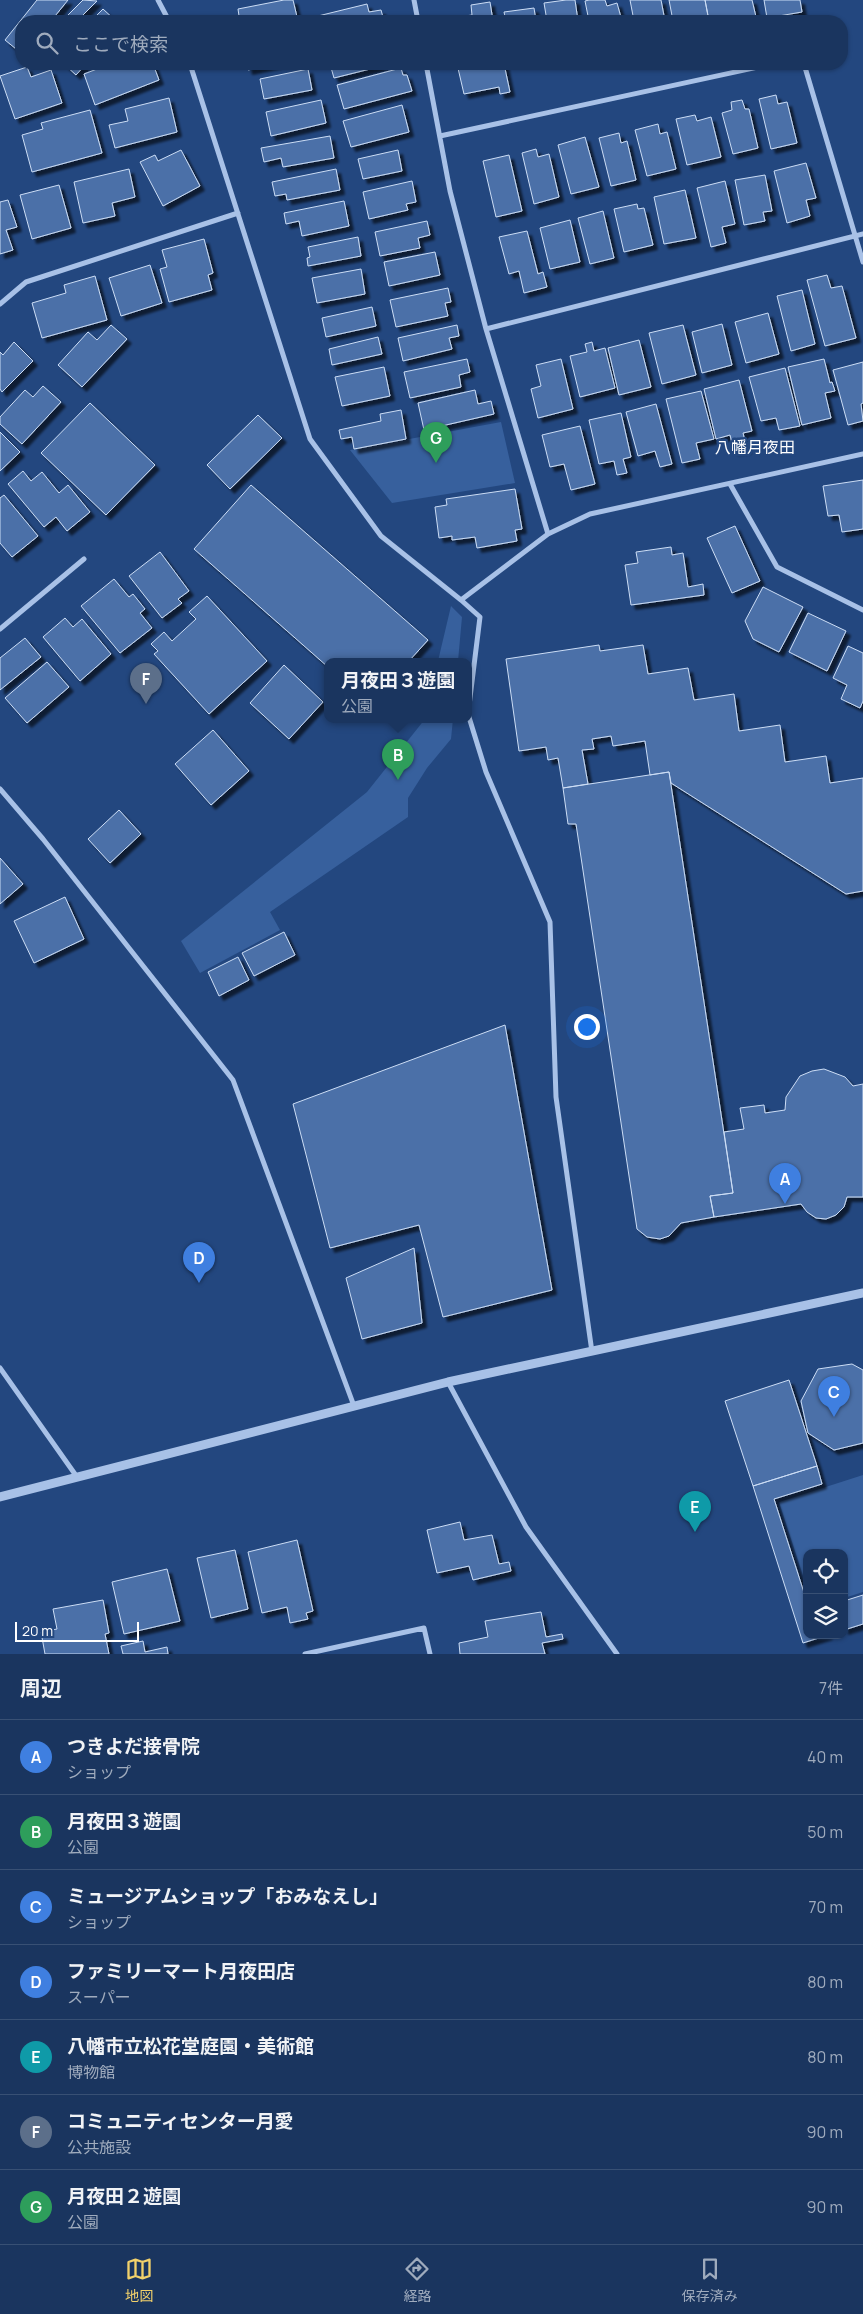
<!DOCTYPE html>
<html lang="ja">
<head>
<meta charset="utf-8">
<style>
  :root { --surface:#1a355f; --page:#274068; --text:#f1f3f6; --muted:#9fabbd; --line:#385074; --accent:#f2d16b }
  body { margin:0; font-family:Manrope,"Noto Sans JP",sans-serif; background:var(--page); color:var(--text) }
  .controls { position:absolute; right:15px; bottom:15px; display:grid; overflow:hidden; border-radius:10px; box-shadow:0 1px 4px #0004 }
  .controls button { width:45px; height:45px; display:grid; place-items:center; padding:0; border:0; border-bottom:1px solid var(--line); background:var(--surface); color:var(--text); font:25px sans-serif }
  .scale { position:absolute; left:15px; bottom:12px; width:124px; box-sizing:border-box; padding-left:5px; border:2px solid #fff; border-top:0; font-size:14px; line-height:18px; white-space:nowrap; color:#fff; -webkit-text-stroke:4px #23477f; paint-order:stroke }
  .you { position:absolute; left:586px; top:1026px; width:18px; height:18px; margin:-12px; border:4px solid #fff; border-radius:50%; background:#1a73e8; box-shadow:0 0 0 8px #1a73e833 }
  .badge { display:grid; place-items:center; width:32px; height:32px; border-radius:50%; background:var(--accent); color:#fff; font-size:16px; font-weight:700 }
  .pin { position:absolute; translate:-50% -41px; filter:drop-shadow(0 1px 2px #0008) }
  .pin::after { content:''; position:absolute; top:26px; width:18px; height:15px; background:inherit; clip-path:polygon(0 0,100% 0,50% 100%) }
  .popup { position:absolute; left:324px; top:658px; width:148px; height:65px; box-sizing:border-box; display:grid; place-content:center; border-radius:10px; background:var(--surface); filter:drop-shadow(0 1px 4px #0005); font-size:16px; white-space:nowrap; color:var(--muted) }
  .popup b { font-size:19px; color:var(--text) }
  .popup::after { content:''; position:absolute; left:50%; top:100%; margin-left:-10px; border:10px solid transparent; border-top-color:var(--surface) }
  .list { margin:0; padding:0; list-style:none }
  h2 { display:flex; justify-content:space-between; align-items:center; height:65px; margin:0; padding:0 20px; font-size:21px }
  h2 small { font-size:16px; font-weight:400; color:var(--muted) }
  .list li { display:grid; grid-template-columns:32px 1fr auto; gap:15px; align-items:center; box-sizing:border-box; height:75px; padding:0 20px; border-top:1px solid var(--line) }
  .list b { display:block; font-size:19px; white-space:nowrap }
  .list p { margin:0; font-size:16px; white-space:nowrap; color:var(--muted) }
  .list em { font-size:16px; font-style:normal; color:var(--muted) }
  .icon { flex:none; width:28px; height:28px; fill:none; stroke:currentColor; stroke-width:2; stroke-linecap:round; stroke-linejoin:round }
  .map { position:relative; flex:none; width:863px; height:1654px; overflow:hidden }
  .search { position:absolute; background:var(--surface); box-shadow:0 1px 4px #0004; left:15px; right:15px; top:15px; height:55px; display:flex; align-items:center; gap:12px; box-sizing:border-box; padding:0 18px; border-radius:20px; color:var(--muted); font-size:19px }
  .sheet { height:590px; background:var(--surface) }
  nav { display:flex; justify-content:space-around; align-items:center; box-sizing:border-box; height:70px; border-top:1px solid var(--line); background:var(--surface); font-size:14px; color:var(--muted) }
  nav a { display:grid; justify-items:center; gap:2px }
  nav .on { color:var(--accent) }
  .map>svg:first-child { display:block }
  .green { fill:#37609d }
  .building { fill:#4b70a8; stroke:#ccddf5; filter:url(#shadow) }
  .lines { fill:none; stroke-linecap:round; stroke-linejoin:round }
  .minor { stroke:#a8c1e7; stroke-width:5 }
  .tertiary { stroke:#a8c1e7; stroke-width:9 }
  .labels { text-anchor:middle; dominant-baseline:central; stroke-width:5; stroke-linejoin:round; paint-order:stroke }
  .neighbourhood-label { font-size:16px; fill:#fff; stroke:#23477f }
</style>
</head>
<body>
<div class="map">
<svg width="863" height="1654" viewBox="0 0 863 1654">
  <defs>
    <filter id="shadow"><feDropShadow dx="4.5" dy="4.5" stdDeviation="1" flood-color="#0009"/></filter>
  </defs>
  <rect width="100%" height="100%" fill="#23477f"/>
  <path class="green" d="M501 422 515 483 392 503 350 450Z
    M451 606 462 617 458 661H438Z
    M425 719H453L451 739 427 768 408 798V817L270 912 280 930 200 973 181 941 367 792Z
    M863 1475V1592L844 1598V1553H807V1588L779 1502Z"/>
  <path class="building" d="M37 0H68L51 21H21V53L5 40Z
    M83 0 97 1 83 15 90 21H62Z
    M284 0H293L298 21H216L239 16 238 9Z
    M566 0H575L578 21H547L544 3Z
    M589 0H605L607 6 617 3 622 21H589L585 1Z
    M630 0H661L665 21H634Z
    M669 0H705L709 21H673Z
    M705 0H752L757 21H709Z
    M764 0H800L802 12 767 18Z
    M490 2 493 21H450V18L472 15 471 5Z
    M367 4 369 12 381 10 384 21H319L318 16Z
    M534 8 536 21H506L504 12Z
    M103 9 116 21H91Z
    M64 64H86L76 75Z
    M110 64H153L159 80 95 105 84 74Z
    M247 64H277L248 70Z
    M330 64H386V65L334 78Z
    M457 64H504L510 92 500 94 499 87 464 94Z
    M27 67 31 77 51 70 62 103 15 119 0 76Z
    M401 68 403 75H407L412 91 344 109 337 85Z
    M308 69 312 90 264 99 260 79Z
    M776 95 778 104 787 102 797 143 771 149 759 99Z
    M169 98 177 132 115 148 109 125 128 121 125 109Z
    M321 100 326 123 271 136 266 112Z
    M742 100 745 109H749L758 148 733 154 722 113 732 110 731 102Z
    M402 105 409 132 351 147 343 121Z
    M90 110 102 153 32 172 22 135 43 129 41 123Z
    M695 115 697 121 711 117 721 157 687 165 676 119Z
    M658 124 660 134 667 132 676 169 647 176 635 130Z
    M619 133 621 143 627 141 636 180 611 186 599 138Z
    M330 136 334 158 283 167 281 158 264 162 261 148Z
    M585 137 599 187 571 194 558 145Z
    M536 149 538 157 549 154 559 197 534 204 522 153Z
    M181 150 200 186 163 206 140 162 155 155 158 161Z
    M398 150 402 171 363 179 358 159Z
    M509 155 522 211 496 217 483 161Z
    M806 163 816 198 806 200 810 216 787 223 774 171Z
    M129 169 135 197 112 203 115 216 83 223 74 182Z
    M336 169 340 190 287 200 286 194 275 196 272 182Z
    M765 175 772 211 763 212 765 221 744 225 735 180Z
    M412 181 416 202 406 204 408 210 369 219 363 192Z
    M725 181 735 224 722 227 726 243 711 247 697 188Z
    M59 185 71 228 32 239 20 195Z
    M685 190 696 238 664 244 654 197Z
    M8 200 17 227 6 230 13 250 0 254V202Z
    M344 201 349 226 302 236 299 221 286 224 284 213Z
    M637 204 638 209 644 208 653 245 624 252 614 209Z
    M603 211 614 258 590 264 578 218Z
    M570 220 580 262 550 269 540 228Z
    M427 221 430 235 418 238 420 248 380 256 375 232Z
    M527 231 538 274 543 272 547 287 524 293 519 271 509 274 499 237Z
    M358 237 361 256 308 266 307 258 310 257 308 247Z
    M204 239 213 273 208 275 212 290 169 302 160 269 167 267 162 250Z
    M435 252 440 275 389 286 384 262Z
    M150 265 162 303 121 316 109 278Z
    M361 269 365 294 317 303 312 278Z
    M827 275 831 288 842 286 856 338 825 346 807 280Z
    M95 276 107 320 42 338 32 303 66 293 64 285Z
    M448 288 451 302 445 303 448 316 396 327 390 300Z
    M802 290 815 344 791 351 777 296Z
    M372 307 376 326 326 337 322 318Z
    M768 313 779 354 746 363 735 322Z
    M722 324 732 365 702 373 692 332Z
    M111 325 127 339 82 387 58 365 88 332 97 340Z
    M457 325 459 336 449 338 452 349 403 361 398 338Z
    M683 325 696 375 662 384 649 333Z
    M378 337 382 354 332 365 329 349Z
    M639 340 651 387 619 395 608 348Z
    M14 342 33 361 2 392 0 389V352L3 355Z
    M592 342 594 351 605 348 615 388 580 397 570 356 587 352 585 344Z
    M467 359 470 372 459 375 461 387 410 398 404 372Z
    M561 359 573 409 538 418 531 389 541 386 536 365Z
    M824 359 830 383 832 382 835 391 825 393 831 418 802 425 788 367Z
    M863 362V403L861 404 863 421 848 425 833 370Z
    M384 367 390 396 342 406 335 377Z
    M785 368 800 426 779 430 776 418 761 421 749 377Z
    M739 380 752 431 743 433 747 449 734 451 730 435 716 439 704 389Z
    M43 386 61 402 22 444 0 424V417L25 390 33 397Z
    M475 390 478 404 491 401 494 414 424 430 418 403Z
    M701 391 714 439 696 443 700 459 682 463 666 399Z
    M90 403 155 465 106 515 41 453Z
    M656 404 672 464 660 467 655 451 638 456 626 412Z
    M401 410 406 439 354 449 352 437 341 439 339 430 381 421 380 414Z
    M621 413 631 457 623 459 627 473 617 475 614 461 599 464 589 420Z
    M258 415 282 438 230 489 207 465Z
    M580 426 595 484 571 490 564 464 550 467 542 435Z
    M0 432 20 452 0 471Z
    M23 471 31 481 42 472 59 493 68 485 90 512 67 531 56 517 44 527 8 484Z
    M863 480V529L842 532 839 515 828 516 823 486Z
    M251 485 428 640 409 661H328V667L194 549Z
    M515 489 522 529 515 530 517 541 477 548 475 537 452 540V536L439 538 435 507 447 505 446 499Z
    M4 495 38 536 12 557 0 543V498Z
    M735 526 760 581 732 593 707 538Z
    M671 547 672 555 683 553 688 587 703 584 704 595 631 605 625 565 638 563 636 552Z
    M160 552 189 591 178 599 182 603 162 618 129 576Z
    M114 579 129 597 133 594 145 609 140 613 152 628 120 653 81 606Z
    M763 587 803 607 779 652 753 639 745 621Z
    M207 596 267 661 209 714 154 654 158 651 151 644 164 632 172 641 196 619 189 612Z
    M808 613 846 631 827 671 789 652Z
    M65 618 73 627 82 619 111 654 80 681 43 637Z
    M25 638 41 657 0 690V658Z
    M599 645 600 651 643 645 648 674 688 668 694 700 734 694 739 731 780 725 785 762 826 756 830 783 863 778V891L846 894 671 783 669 772 650 775 645 741 613 746 611 736 592 739 594 749 582 750 588 784 563 788 558 758 548 760 546 747 519 751 506 659Z
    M848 646 863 653V701L860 708 841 699 847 685 833 678Z
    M47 662 69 687 27 723 5 698Z
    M284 665 323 702 289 739 250 703Z
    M213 730 249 771 211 805 175 764Z
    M669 772 733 1193 710 1196 714 1217 681 1223 669 1236 660 1239 647 1237 637 1229 576 824H568L563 788Z
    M119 810 141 834 110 863 88 839Z
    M0 858 23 884 0 904Z
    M65 897 84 939 34 963 14 921Z
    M284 932 295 955 254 976 242 953Z
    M238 957 249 980 219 996 208 972Z
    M505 1025 552 1290 443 1317 419 1225 330 1248 293 1104Z
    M824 1069 845 1077 853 1086 863 1084V1197H847L844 1207 836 1215 826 1219 816 1218 807 1212 801 1204 714 1217 710 1196 733 1193 724 1132 744 1129 740 1108 764 1105 765 1113 785 1110 786 1097 800 1076 812 1071Z
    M414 1248 422 1323 362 1339 346 1278Z
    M852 1364 863 1370V1443L834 1450 808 1433 801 1401 818 1369Z
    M789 1380 817 1466 753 1486 725 1401Z
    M817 1466 822 1484 774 1499 807 1602V1635H828L803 1643 753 1486Z
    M460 1522 464 1540 492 1535 499 1564 509 1562 511 1571 473 1580 469 1566 437 1573 427 1530Z
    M297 1540 313 1611 306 1613 308 1619 290 1623 287 1607 262 1613 248 1552Z
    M235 1550 248 1609 211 1618 197 1558Z
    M167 1569 180 1621 124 1634 112 1582Z
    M863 1595V1624L844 1630V1601Z
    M103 1600 109 1633 105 1634 109 1654H45L41 1632 57 1629 53 1609Z
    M541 1612 546 1637 562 1634 563 1639 542 1643 545 1654H460L459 1643 488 1637 485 1621Z
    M143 1641 145 1652 167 1647 168 1654H123L121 1646Z"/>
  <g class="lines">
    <path class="minor" d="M158 0 169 21
      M414 0 418 21
      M190 64 310 439 381 536 461 600 548 534 486 329 450 191 426 64
      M804 64 863 262
      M440 136 772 64
      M0 304 26 282 238 213
      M486 329 863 234
      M730 484 777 567 863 610
      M548 534 590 514 863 454
      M461 600 480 617 468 714 486 772 550 922 556 1097 592 1352
      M0 629 84 559
      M0 789 43 839 233 1080 354 1406
      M0 1368 77 1477
      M448 1382 526 1527 617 1654
      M305 1654 424 1628 430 1654"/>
    <path class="tertiary" d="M0 1497 448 1382 863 1293"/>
  </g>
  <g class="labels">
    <g class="neighbourhood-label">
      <text x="755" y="447">八幡月夜田</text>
    </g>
  </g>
</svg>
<div class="controls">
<button><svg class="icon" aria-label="locate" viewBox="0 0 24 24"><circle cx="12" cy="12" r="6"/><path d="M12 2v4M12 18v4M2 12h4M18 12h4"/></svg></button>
<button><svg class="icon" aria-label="layers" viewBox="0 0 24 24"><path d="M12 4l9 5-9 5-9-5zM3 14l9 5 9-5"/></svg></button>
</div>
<div class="scale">20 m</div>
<div class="you"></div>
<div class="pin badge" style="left:785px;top:1204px;background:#3f7fe0">A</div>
<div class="pin badge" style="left:398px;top:780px;background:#2e9e5b">B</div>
<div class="popup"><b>月夜田３遊園</b>公園</div>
<div class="pin badge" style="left:834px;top:1417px;background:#3f7fe0">C</div>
<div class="pin badge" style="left:199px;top:1283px;background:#3f7fe0">D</div>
<div class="pin badge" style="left:695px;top:1532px;background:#0f9aa8">E</div>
<div class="pin badge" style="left:146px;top:704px;background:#5c6f8a">F</div>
<div class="pin badge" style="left:436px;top:463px;background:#2e9e5b">G</div>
<div class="search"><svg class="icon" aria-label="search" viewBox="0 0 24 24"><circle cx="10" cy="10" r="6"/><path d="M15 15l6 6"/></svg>ここで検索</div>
</div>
<section class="sheet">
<h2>周辺<small>7件</small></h2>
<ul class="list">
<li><span class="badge" style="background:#3f7fe0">A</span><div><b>つきよだ接骨院</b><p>ショップ</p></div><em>40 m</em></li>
<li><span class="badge" style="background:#2e9e5b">B</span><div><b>月夜田３遊園</b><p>公園</p></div><em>50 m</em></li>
<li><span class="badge" style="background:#3f7fe0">C</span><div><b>ミュージアムショップ「おみなえし」</b><p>ショップ</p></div><em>70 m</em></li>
<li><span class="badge" style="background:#3f7fe0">D</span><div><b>ファミリーマート月夜田店</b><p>スーパー</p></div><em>80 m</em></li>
<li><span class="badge" style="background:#0f9aa8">E</span><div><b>八幡市立松花堂庭園・美術館</b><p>博物館</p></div><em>80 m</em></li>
<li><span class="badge" style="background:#5c6f8a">F</span><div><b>コミュニティセンター月愛</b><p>公共施設</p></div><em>90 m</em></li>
<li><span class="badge" style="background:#2e9e5b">G</span><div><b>月夜田２遊園</b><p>公園</p></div><em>90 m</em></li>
</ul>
</section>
<nav>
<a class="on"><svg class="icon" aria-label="map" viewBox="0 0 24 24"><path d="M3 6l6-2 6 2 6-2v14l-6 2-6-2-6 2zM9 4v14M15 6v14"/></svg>地図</a>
<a><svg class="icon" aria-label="directions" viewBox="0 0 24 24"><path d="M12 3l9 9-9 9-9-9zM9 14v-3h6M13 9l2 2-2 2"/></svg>経路</a>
<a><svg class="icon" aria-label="saved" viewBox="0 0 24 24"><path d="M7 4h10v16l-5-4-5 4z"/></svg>保存済み</a>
</nav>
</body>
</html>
